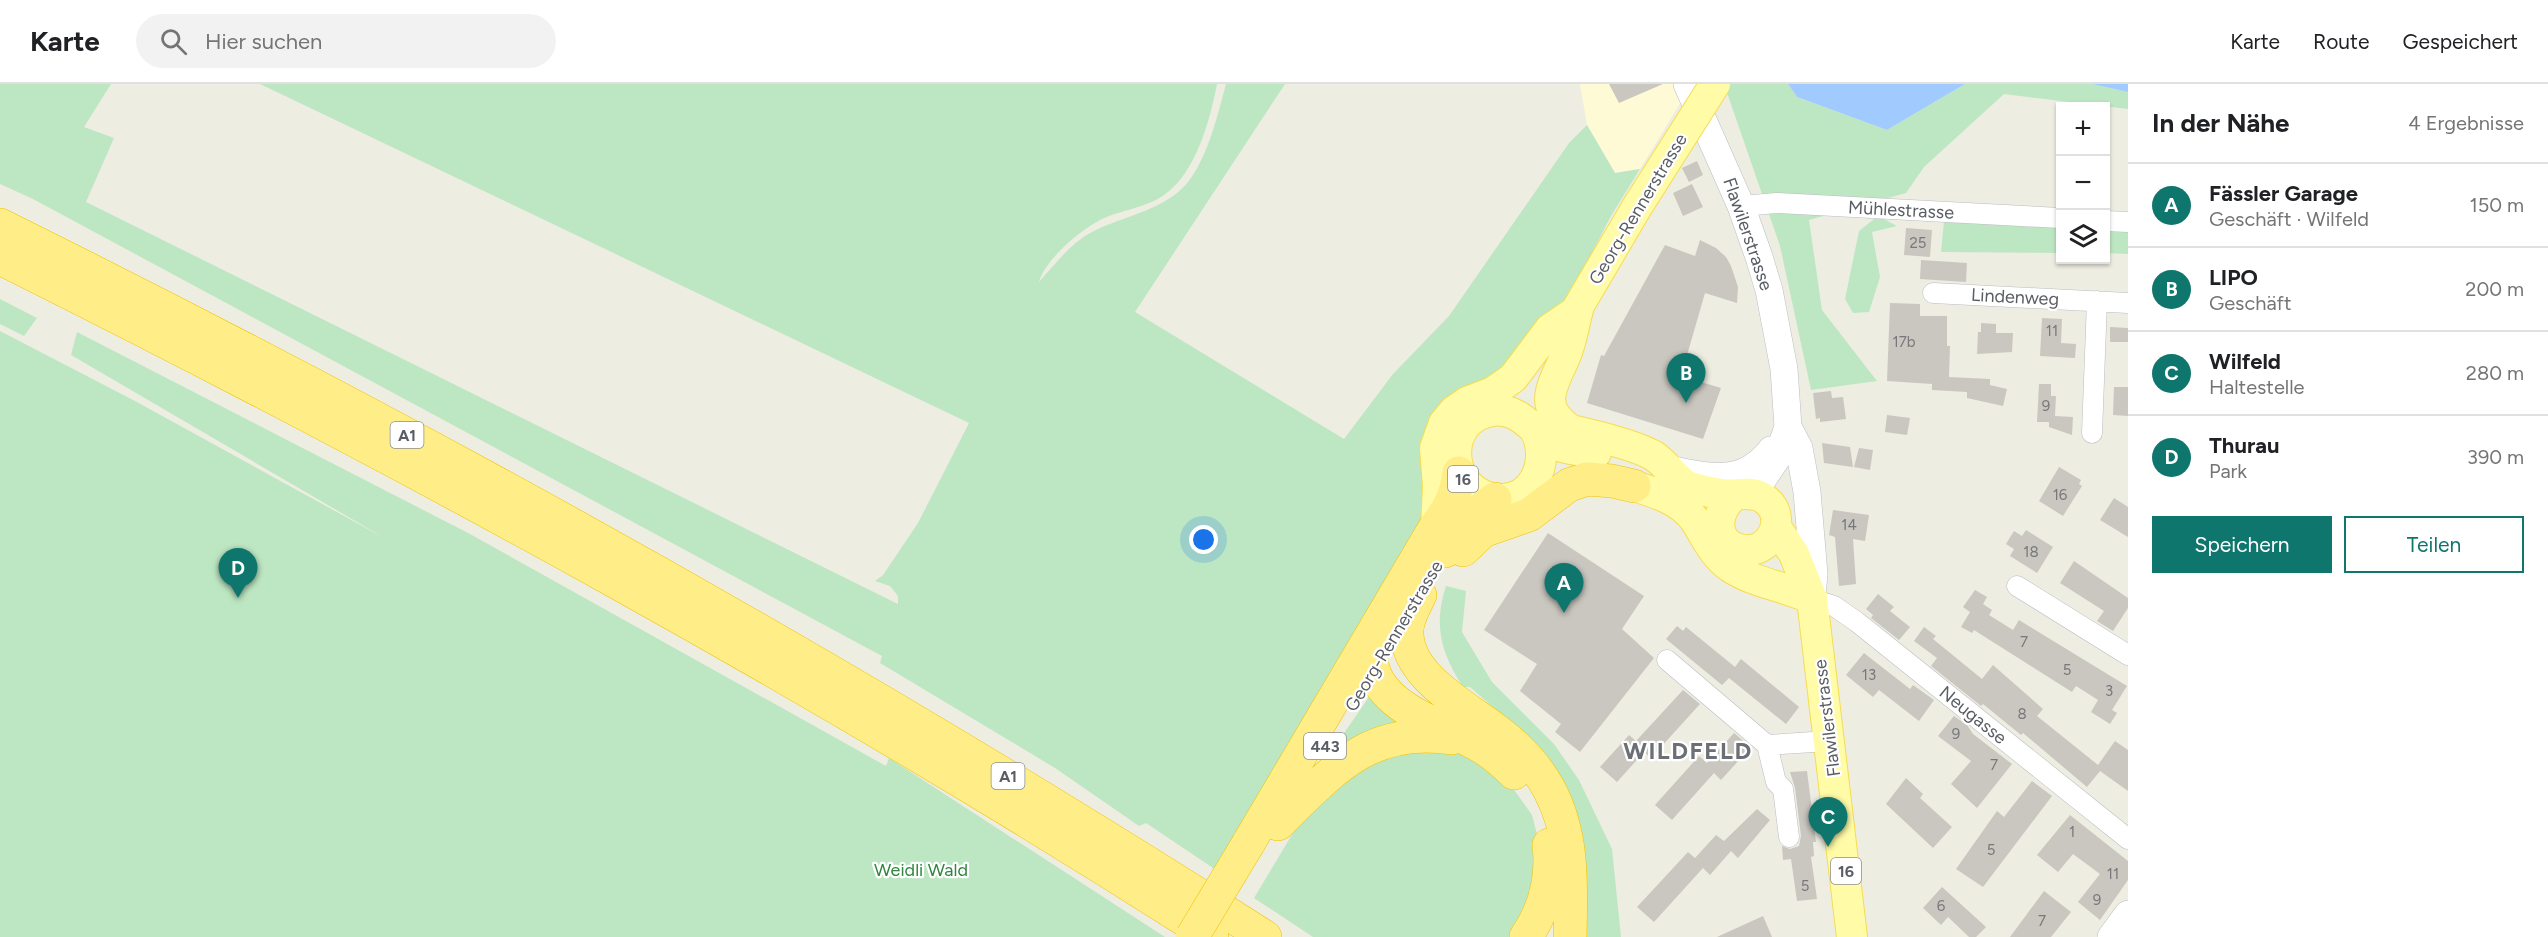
<!DOCTYPE html>
<html lang="de">
<head>
<meta charset="utf-8">
<style>
  :root { --surface:#fff; --page:#f2f2f2; --text:#202124; --muted:#757577; --line:#e0e0e0; --accent:#0f766e }
  body { margin:0; font-family:Figtree,sans-serif; background:var(--page); color:var(--text) }
  .controls { position:absolute; right:18px; top:18px; display:grid; overflow:hidden; border-radius:0px; box-shadow:0 2px 4px #0004 }
  .controls button { width:54px; height:54px; display:grid; place-items:center; padding:0; border:0; border-bottom:2px solid var(--line); background:var(--surface); color:var(--text); font:30px sans-serif }
  .you { position:absolute; left:1204px; top:456px; width:21px; height:21px; margin:-15px; border:4px solid #fff; border-radius:50%; background:#1a73e8; box-shadow:0 0 0 9px #1a73e833 }
  .badge { display:grid; place-items:center; width:39px; height:39px; border-radius:50%; background:var(--accent); color:#fff; font-size:20px; font-weight:700 }
  .pin { position:absolute; translate:-50% -50px; filter:drop-shadow(0 2px 3px #0008) }
  .pin::after { content:''; position:absolute; top:32px; width:21px; height:18px; background:inherit; clip-path:polygon(0 0,100% 0,50% 100%) }
  .list { margin:0; padding:0; list-style:none }
  h2 { display:flex; justify-content:space-between; align-items:center; height:78px; margin:0; padding:0 24px; font-size:26px }
  h2 small { font-size:20px; font-weight:400; color:var(--muted) }
  .list li { display:grid; grid-template-columns:39px 1fr auto; gap:18px; align-items:center; box-sizing:border-box; height:84px; padding:0 24px; border-top:2px solid var(--line) }
  .list b { display:block; font-size:22px; white-space:nowrap }
  .list p { margin:0; font-size:20px; white-space:nowrap; color:var(--muted) }
  .list em { font-size:20px; font-style:normal; color:var(--muted) }
  .actions { display:flex; gap:12px; padding:18px 24px }
  .actions a { flex:1; padding:14px 0; border:2px solid var(--accent); border-radius:0px; text-align:center; font-size:21px; color:var(--accent) }
  .actions .main { background:var(--accent); color:#fff }
  .icon { flex:none; width:33px; height:33px; fill:none; stroke:currentColor; stroke-width:2; stroke-linecap:round; stroke-linejoin:round }
  .map { position:relative; flex:none; width:2128px; height:853px; overflow:hidden }
  header { display:flex; align-items:center; gap:36px; box-sizing:border-box; height:84px; padding:0 30px; background:var(--surface); border-bottom:2px solid var(--line) }
  header strong { font-size:28px }
  nav { display:flex; gap:33px; margin-inline-start:auto; font-size:21px }
  .search { width:420px; height:54px; background:var(--page); display:flex; align-items:center; gap:15px; box-sizing:border-box; padding:0 21px; border-radius:33px; color:var(--muted); font-size:22px }
  main { display:flex }
  aside { flex:1; background:var(--surface) }
  .map>svg:first-child { display:block }
  .commercial { fill:#fffad6 }
  .green { fill:#bde7c2 }
  .water { fill:#a1cbff }
  .building { fill:#c9c7bf }
  .lines { fill:none; stroke-linecap:round; stroke-linejoin:round }
  .street-casing { stroke:#babcc2; stroke-width:21 }
  .secondary-casing { stroke:#bbbdc4; stroke-width:28 }
  .primary-casing { stroke:#f7dc52; stroke-width:32 }
  .highway-casing { stroke:#f0c100; stroke-width:34 }
  .street { stroke:#fff; stroke-width:20 }
  .secondary { stroke:#fff; stroke-width:27 }
  .primary { stroke:#fffba6; stroke-width:30 }
  .highway { stroke:#fe8; stroke-width:33 }
  .primary-bridge-casing { stroke:#f7dc52; stroke-width:32; stroke-linecap:butt }
  .highway-bridge-casing { stroke:#f0c100; stroke-width:34; stroke-linecap:butt }
  .primary-bridge { stroke:#fffba6; stroke-width:30 }
  .highway-bridge { stroke:#fe8; stroke-width:33 }
  .labels { text-anchor:middle; dominant-baseline:central; stroke-width:4.5; stroke-linejoin:round; paint-order:stroke }
  .number-label { font-size:15px; fill:#76787b }
  .shield { fill:#fff; stroke:#8c8e92; stroke-width:1.5 }
  .shield-label { font-size:16px; font-weight:bold; fill:#5a5e64 }
  .street-label { font-size:18px; fill:#5a5e64; stroke:#fff }
  .park-label { font-size:18px; fill:#30853f; stroke:#fff }
  .district-label { font-size:24px; font-weight:bold; letter-spacing:1.5px; fill:#6b6f76; stroke:#fff }
</style>
</head>
<body>
<header>
<strong>Karte</strong>
<div class="search"><svg class="icon" aria-label="search" viewBox="0 0 24 24"><circle cx="10" cy="10" r="6"/><path d="M15 15l6 6"/></svg>Hier suchen</div>
<nav><a>Karte</a><a>Route</a><a>Gespeichert</a></nav>
</header>
<main>
<div class="map">
<svg width="2128" height="853" viewBox="0 0 2128 853">
  <rect width="100%" height="100%" fill="#eeede2"/>
  <path class="commercial" d="M1580 0H1692L1640 85 1615 89 1587 41Z"/>
  <path class="green" d="M0 0H111L84 43 114 54 86 118 898 520V512L890 502 875 497 883 491 918 439 969 339 260 0H1217C1210 36 1196 89 1164 111 1146 124 1120 126 1100 136 1079 147 1045 176 1039 198 1055 180 1071 159 1092 148 1124 131 1169 126 1191 94 1209 68 1218 30 1226 0H1285L1135 228 1344 355 1393 290 1449 232 1569 59 1587 41 1615 89 1640 85 1611 132 1583 186 1562 220 1430 406 1415 455 1219 788 1146 739 1139 742 1055 684 880 579 882 572 33 115 0 100Z
    M1724 0H1788L1797 13 1887 46 1965 0H2092L2128 8V25L2004 10 1924 83 1906 109 1809 136 1822 226 1877 297 1811 306 1780 162Z
    M1878 132 1897 142 1872 148 1880 193 1869 228 1853 229 1845 215 1859 147Z
    M1944 137 2060 141V169L1941 168Z
    M2106 143 2128 144V170L2106 169Z
    M0 215 37 234 24 252 0 240Z
    M0 247 135 317 386 455 71 271 77 248 470 450 886 682 889 674 1165 853H0Z
    M1446 502 1466 507 1462 548 1492 598 1554 660 1579 696 1612 765 1621 853H1584L1532 657 1470 603H1463C1441 569 1433 541 1446 502Z
    M1373 607 1417 637 1325 677Z
    M1452 662 1502 689 1532 731 1540 762V781L1514 853H1313L1254 814 1299 739 1372 670Z"/>
  <path class="water" d="M1788 0H1965L1887 46 1797 13Z
    M2092 0H2128V8Z"/>
  <path class="building" d="M1609 0H1663L1619 19Z
    M1697 77 1703 91 1689 98 1682 84Z
    M1692 100 1703 123 1683 132 1673 109Z
    M1906 144 1932 146 1930 173 1904 171Z
    M1700 156 1716 164 1726 173 1731 182 1738 203 1737 219 1705 209 1681 292 1721 304 1703 355 1587 319 1601 271 1604 272 1665 161 1695 172Z
    M1921 176 1967 179 1966 198 1920 195Z
    M1890 219 1920 220V232H1947V262H1950L1949 293 1990 295V301L2007 305 2003 322 1967 314V308L1932 306V300L1887 297Z
    M2042 234 2062 235 2061 259 2076 260 2075 274 2040 272Z
    M1981 239 1996 240V249H2013L2012 268 1977 270 1978 248H1981Z
    M2110 243 2128 244V258H2110Z
    M2039 300H2051V312H2056L2055 332 2073 333 2072 351 2049 343V338H2037Z
    M2114 303H2128V332L2113 331Z
    M1831 307 1832 314 1843 313 1846 335 1820 338V334L1816 335 1813 309Z
    M1887 331 1910 334 1907 351 1885 348Z
    M1822 359 1850 363 1853 383 1824 379Z
    M1859 364 1873 366 1870 386 1854 383Z
    M2059 383 2081 396 2079 400 2082 402 2063 432 2039 417Z
    M2114 414 2128 423V453L2100 436Z
    M1833 426 1869 431 1865 457 1853 455 1856 500 1839 502 1835 453 1829 451Z
    M2026 446 2053 463 2037 489 2010 472 2014 465 2006 460 2014 447 2022 452Z
    M1548 449 1644 512 1622 545 1654 574 1580 668 1555 648 1561 640 1520 607 1537 580 1484 546Z
    M2074 477 2128 514V524L2113 547 2097 537 2104 527 2060 499Z
    M1975 506 1987 513 1983 520 1992 526 1989 531 2013 546 2019 536 2127 602 2112 626 2117 629 2110 640 2091 628 2098 616 2076 602 2072 608 1974 546 1972 549 1961 543 1970 528 1963 523Z
    M1878 510 1894 523 1890 527 1910 543 1899 556 1871 534 1873 531 1866 525Z
    M1677 542 1683 547 1686 543 1735 583 1741 575 1799 623 1786 640 1729 594 1722 601 1666 555Z
    M1924 543 1936 552 1933 555 1982 595 1993 581 2043 625 2037 632 2098 681 2115 657 2128 666V707L2100 687 2087 703 2023 649 2021 651 1983 620 1981 622 1931 582 1937 574 1914 557Z
    M1864 569 1910 605 1913 601 1934 616 1919 637 1879 606 1873 613 1846 591Z
    M1683 606 1700 620 1651 674 1644 668 1617 698 1600 683 1629 651 1636 657Z
    M1954 632 1967 641 1973 650 2012 680 1977 724 1951 700 1971 677 1938 652Z
    M1734 649 1751 663 1721 696 1714 689 1672 736 1655 721 1699 672 1707 679Z
    M1807 687 1816 758H1813L1814 772 1811 773 1817 815 1797 817 1791 775 1783 776 1782 762 1790 765 1799 762 1801 752 1795 704 1790 688Z
    M1906 694 1923 710 1920 714 1952 743 1933 764 1886 720Z
    M2032 697 2052 712 1983 803 1956 785 1997 727 2004 733Z
    M1757 725 1770 736 1738 774 1731 767 1710 791 1703 784 1654 838 1637 823 1688 768 1695 774 1716 751 1724 757Z
    M2070 731 2128 777V796L2100 836 2078 818 2100 790 2073 770 2058 788 2037 771Z
    M1942 803 1986 843 1976 853H1969L1948 833 1941 841 1923 824Z
    M2044 807 2071 828 2051 853H2010Z
    M1763 832 1772 853H1717Z"/>
  <g class="lines">
    <defs>
      <path id="street" d="M1741 122 1777 119 2060 134
        M2106 137 2128 138
        M1933 209 2128 219
        M2092 349 2097 217
        M2017 502 2128 571
        M1812 515 1834 522 1857 538 2128 755
        M1667 576 1767 661 1829 657
        M1767 661 1776 698 1783 705 1789 753"/>
      <path id="secondary" d="M1687 0 1741 122 1759 173 1769 206 1784 285 1788 343 1777 374 1753 410
        M1788 343 1799 364 1807 408 1814 490 1812 512
        M1673 386C1713 394 1744 401 1771 366
        M2111 853 2128 830"/>
      <path id="primary" d="M1578 226C1574 240 1572 255 1567 268 1555 299 1534 321 1571 346 1592 351 1636 361 1654 372 1665 379 1673 392 1684 400 1692 405 1705 407 1715 409 1733 414 1749 405 1763 414 1791 432 1770 474 1739 465 1712 458 1715 426 1734 412
        M1567 242 1637 123
        M1535 346C1552 378 1532 422 1492 414 1445 404 1443 334 1493 327 1522 323 1533 350 1556 361 1568 366 1583 367 1596 369
        M1634 402C1656 409 1680 416 1694 435 1706 453 1712 470 1730 483 1756 500 1785 502 1812 515
        M1436 442 1438 402 1435 364 1444 339 1454 327 1467 318 1493 308 1513 294 1550 245 1578 226
        M1776 443 1794 470 1812 515 1852 853"/>
      <path id="highway" d="M0 141C434 356 857 592 1265 853
        M0 174C414 381 822 603 1212 853
        M1463 466 1483 447 1529 431 1569 401 1587 395 1612 397 1634 402
        M1445 467 1465 437 1495 415
        M1420 511C1415 522 1406 536 1407 549 1407 593 1467 623 1497 647 1517 662 1537 683 1549 705 1574 751 1571 802 1570 853
        M1374 548C1354 619 1434 636 1482 663 1493 670 1504 679 1514 689
        M1278 740C1332 687 1370 641 1452 654
        M1248 760 1436 442C1450 424 1456 411 1459 389
        M1526 853C1545 825 1553 795 1549 761"/>
    </defs>
    <use href="#street" class="street-casing"/>
    <use href="#secondary" class="secondary-casing"/>
    <use href="#primary" class="primary-casing"/>
    <use href="#highway" class="highway-casing"/>
    <use href="#street" class="street"/>
    <use href="#secondary" class="secondary"/>
    <use href="#primary" class="primary"/>
    <use href="#highway" class="highway"/>
    <defs>
      <path id="primary-bridge" d="M1637 123 1715 0"/>
      <path id="highway-bridge" d="M1192 853 1248 760"/>
    </defs>
    <use href="#primary-bridge" class="primary-bridge-casing"/>
    <use href="#highway-bridge" class="highway-bridge-casing"/>
    <use href="#primary-bridge" class="primary-bridge"/>
    <use href="#highway-bridge" class="highway-bridge"/>
  </g>
  <g class="labels">
    <g class="number-label">
      <text x="1918" y="159">25</text>
      <text x="2052" y="247">11</text>
      <text x="1904" y="258">17b</text>
      <text x="2046" y="322">9</text>
      <text x="2060" y="411">16</text>
      <text x="1849" y="441">14</text>
      <text x="2031" y="468">18</text>
      <text x="2024" y="558">7</text>
      <text x="2067" y="586">5</text>
      <text x="1869" y="591">13</text>
      <text x="2109" y="607">3</text>
      <text x="2022" y="630">8</text>
      <text x="1956" y="650">9</text>
      <text x="1994" y="681">7</text>
      <text x="2072" y="748">1</text>
      <text x="1991" y="766">5</text>
      <text x="2113" y="790">11</text>
      <text x="1805" y="802">5</text>
      <text x="2097" y="816">9</text>
      <text x="1941" y="822">6</text>
      <text x="2042" y="837">7</text>
    </g>
    <g class="shield">
      <rect x="390.5" y="338" width="33" height="26" rx="4.5"/>
      <rect x="1448" y="382" width="30" height="26" rx="4.5"/>
      <rect x="1304" y="649" width="42" height="26" rx="4.5"/>
      <rect x="991.5" y="679" width="33" height="26" rx="4.5"/>
      <rect x="1831" y="774" width="30" height="26" rx="4.5"/>
    </g>
    <g class="shield-label">
      <text x="407" y="351">A1</text>
      <text x="1463" y="395">16</text>
      <text x="1325" y="662">443</text>
      <text x="1008" y="692">A1</text>
      <text x="1846" y="787">16</text>
    </g>
    <g class="street-label">
      <text transform="translate(1638 125) rotate(-59)">Georg-Rennerstrasse</text>
      <text transform="translate(1901 126) rotate(3)">Mühlestrasse</text>
      <text transform="translate(1748 150) rotate(71)">Flawilerstrasse</text>
      <text transform="translate(2015 213) rotate(3)">Lindenweg</text>
      <text transform="translate(1394 552) rotate(-59)">Georg-Rennerstrasse</text>
      <text transform="translate(1973 631) rotate(39)">Neugasse</text>
      <text transform="translate(1827 634) rotate(-97)">Flawilerstrasse</text>
    </g>
    <g class="park-label">
      <text x="921" y="786">Weidli Wald</text>
    </g>
    <g class="district-label">
      <text x="1688" y="666">WILDFELD</text>
    </g>
  </g>
</svg>
<div class="controls">
<button>+</button>
<button>−</button>
<button><svg class="icon" aria-label="layers" viewBox="0 0 24 24"><path d="M12 4l9 5-9 5-9-5zM3 14l9 5 9-5"/></svg></button>
</div>
<div class="you"></div>
<div class="pin badge" style="left:1564px;top:529px">A</div>
<div class="pin badge" style="left:1686px;top:319px">B</div>
<div class="pin badge" style="left:1828px;top:763px">C</div>
<div class="pin badge" style="left:238px;top:514px">D</div>
</div>
<aside>
<h2>In der Nähe<small>4 Ergebnisse</small></h2>
<ul class="list">
<li><span class="badge">A</span><div><b>Fässler Garage</b><p>Geschäft · Wilfeld</p></div><em>150 m</em></li>
<li><span class="badge">B</span><div><b>LIPO</b><p>Geschäft</p></div><em>200 m</em></li>
<li><span class="badge">C</span><div><b>Wilfeld</b><p>Haltestelle</p></div><em>280 m</em></li>
<li><span class="badge">D</span><div><b>Thurau</b><p>Park</p></div><em>390 m</em></li>
</ul>
<div class="actions"><a class="main">Speichern</a><a>Teilen</a></div>
</aside>
</main>
</body>
</html>
